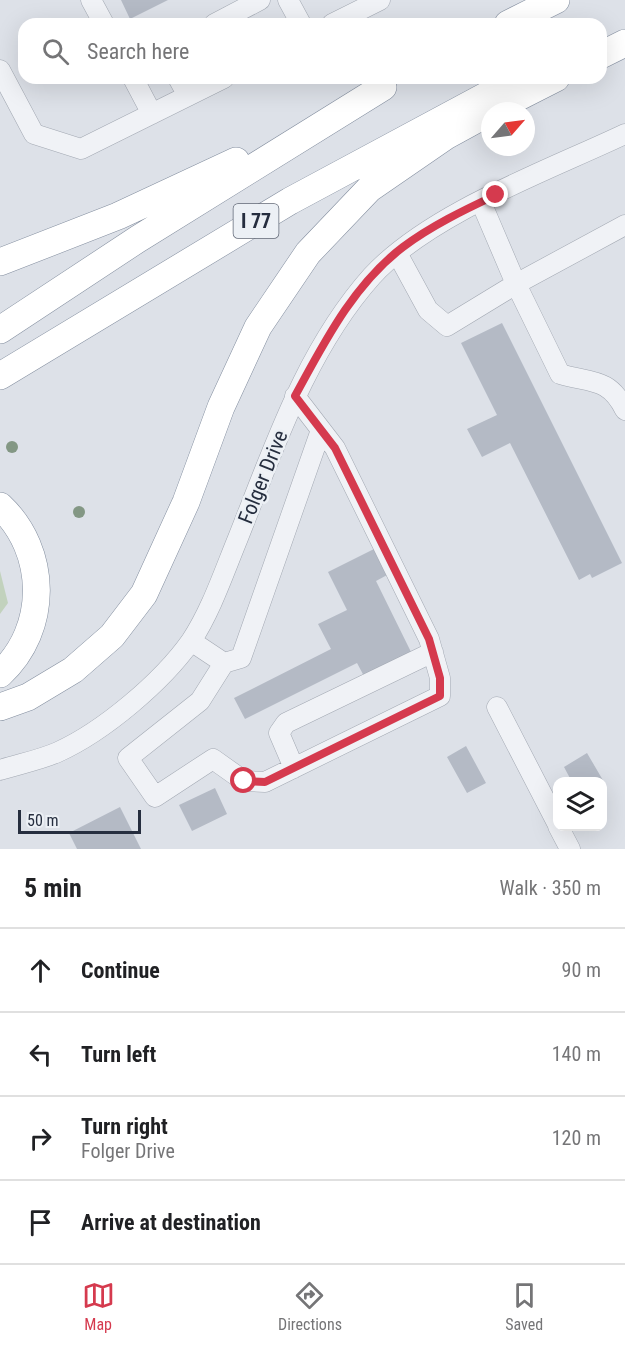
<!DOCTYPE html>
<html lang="en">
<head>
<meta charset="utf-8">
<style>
  :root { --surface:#fff; --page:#f2f2f2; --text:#202124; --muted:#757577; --line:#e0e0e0; --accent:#d53a4e }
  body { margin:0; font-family:"Roboto Condensed",sans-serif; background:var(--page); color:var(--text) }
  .controls { position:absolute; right:18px; bottom:18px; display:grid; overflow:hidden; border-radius:12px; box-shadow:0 6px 24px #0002 }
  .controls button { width:54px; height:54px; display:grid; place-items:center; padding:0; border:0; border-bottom:2px solid var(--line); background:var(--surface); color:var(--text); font:30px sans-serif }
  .compass { position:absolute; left:481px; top:102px; width:54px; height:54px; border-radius:50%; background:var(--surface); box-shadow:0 6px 24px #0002; rotate:62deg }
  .scale { position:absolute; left:18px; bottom:15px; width:123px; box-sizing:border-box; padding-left:6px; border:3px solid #262e3f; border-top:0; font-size:16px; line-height:21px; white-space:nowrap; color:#262e3f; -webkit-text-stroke:4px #ecf0f5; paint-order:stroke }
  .stop { position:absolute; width:18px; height:18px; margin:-14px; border:4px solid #d53a4e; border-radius:50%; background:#fff }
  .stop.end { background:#d53a4e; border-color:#fff; box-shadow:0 2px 6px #0008 }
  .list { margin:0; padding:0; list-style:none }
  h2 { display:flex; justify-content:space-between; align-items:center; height:78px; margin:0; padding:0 24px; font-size:26px }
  h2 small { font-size:20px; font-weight:400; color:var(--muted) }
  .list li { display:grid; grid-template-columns:39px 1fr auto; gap:18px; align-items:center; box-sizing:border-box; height:84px; padding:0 24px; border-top:2px solid var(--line) }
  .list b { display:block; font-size:22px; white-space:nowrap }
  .list p { margin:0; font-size:20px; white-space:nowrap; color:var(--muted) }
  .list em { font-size:20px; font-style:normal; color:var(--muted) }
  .icon { flex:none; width:33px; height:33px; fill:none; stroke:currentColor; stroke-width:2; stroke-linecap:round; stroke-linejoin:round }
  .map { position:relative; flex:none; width:625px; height:849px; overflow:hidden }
  .search { position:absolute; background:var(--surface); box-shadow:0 6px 24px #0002; left:18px; right:18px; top:18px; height:66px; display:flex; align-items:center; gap:15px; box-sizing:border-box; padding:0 21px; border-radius:18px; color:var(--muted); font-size:22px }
  .sheet { height:414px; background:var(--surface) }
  nav { display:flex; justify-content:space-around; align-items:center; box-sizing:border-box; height:84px; border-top:2px solid var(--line); background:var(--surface); font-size:16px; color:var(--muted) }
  nav a { display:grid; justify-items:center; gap:3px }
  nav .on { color:var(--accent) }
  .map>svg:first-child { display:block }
  .green { fill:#c2d2bd }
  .building { fill:#b4bac5 }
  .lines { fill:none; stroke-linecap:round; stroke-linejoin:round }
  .minor-casing { stroke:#a2a8b2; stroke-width:21 }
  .highway-casing { stroke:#838e9f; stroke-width:28 }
  .minor { stroke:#f0f2f6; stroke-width:20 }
  .highway { stroke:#fff; stroke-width:27 }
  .tree { fill:#839784 }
  .route { stroke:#d53a4e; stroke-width:8 }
  .labels { text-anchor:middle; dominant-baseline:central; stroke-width:5; stroke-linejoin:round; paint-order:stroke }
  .shield { fill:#ecf0f5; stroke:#616876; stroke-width:1.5 }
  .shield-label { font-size:20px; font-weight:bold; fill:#262e3f }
  .street-label { font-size:21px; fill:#262e3f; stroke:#ecf0f5 }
</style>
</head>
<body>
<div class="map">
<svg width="625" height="849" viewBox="0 0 625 849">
  <rect width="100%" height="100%" fill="#dde1e8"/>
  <path class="green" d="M0 571 8 603 0 614Z"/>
  <path class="building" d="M121 0H168L130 19Z
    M502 323 622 563 592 578 590 574 579 580 510 443 482 457 467 429 497 415 461 343Z
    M376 548 389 574 376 581 412 654 365 678 357 663 245 719 234 698 331 649 318 624 347 610 328 572Z
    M466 746 486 783 467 793 447 757Z
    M587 753 604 782H572L564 767Z
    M215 788 227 814 192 831 179 805Z
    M120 807 141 849H77L69 833Z"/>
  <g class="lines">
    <defs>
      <path id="minor" d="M91 0 104 24
        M288 0 301 24
        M214 24 260 0
        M332 24 380 0
        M0 70 34 134 81 149 224 78
        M133 78 152 114
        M178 78 188 96
        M481 202 516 284 625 225
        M397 253 428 310 447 326 516 284 560 374C590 383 609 377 625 410
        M191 641 224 663 241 658 321 430
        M224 663 200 701 128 758 155 797 213 759 244 781 265 782 440 696V678L429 639 335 448 295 396
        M497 707 558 825
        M294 768 279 733 286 723 433 652
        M0 770C19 764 40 760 58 752 104 731 162 682 191 641 211 611 224 572 238 538 274 448 306 350 372 276 430 213 547 171 625 134
        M558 826 570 849"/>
      <path id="highway" d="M508 24 556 0
        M601 55 625 43
        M501 106 556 78
        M0 262 118 216 236 161
        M0 330 138 239 383 87
        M0 376 290 201 519 78
        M0 506C48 551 49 629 0 674
        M0 707 28 697 73 670 112 636 144 594 186 502 221 407 258 327 308 253 369 189 446 136 490 112"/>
    </defs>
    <use href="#minor" class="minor-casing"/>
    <use href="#highway" class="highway-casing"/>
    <use href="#minor" class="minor"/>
    <use href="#highway" class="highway"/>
  </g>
  <g class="tree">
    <circle cx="12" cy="447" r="6"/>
    <circle cx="79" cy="512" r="6"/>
  </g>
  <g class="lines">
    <path class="route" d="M244 781 265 782 440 696V678L429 639 335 448 295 396C324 343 353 285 403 247 431 226 464 210 496 195"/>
  </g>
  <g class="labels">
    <rect class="shield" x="233.5" y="204" width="45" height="34" rx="4.5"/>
    <g class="shield-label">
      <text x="256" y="221">I 77</text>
    </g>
    <g class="street-label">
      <text transform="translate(263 477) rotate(-68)">Folger Drive</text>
    </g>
  </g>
</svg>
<div class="controls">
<button><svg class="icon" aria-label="layers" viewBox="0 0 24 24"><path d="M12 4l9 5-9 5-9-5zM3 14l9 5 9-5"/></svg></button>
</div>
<svg class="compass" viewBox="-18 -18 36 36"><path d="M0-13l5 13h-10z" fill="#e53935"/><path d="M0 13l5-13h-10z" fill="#757577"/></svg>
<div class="scale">50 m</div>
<div class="stop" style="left:244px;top:781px"></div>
<div class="stop end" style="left:496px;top:195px"></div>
<div class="search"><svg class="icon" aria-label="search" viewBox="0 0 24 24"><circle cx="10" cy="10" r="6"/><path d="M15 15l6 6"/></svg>Search here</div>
</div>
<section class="sheet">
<h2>5 min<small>Walk · 350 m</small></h2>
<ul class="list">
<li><svg class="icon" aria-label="ahead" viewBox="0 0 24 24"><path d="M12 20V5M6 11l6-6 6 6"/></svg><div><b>Continue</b></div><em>90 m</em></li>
<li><svg class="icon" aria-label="left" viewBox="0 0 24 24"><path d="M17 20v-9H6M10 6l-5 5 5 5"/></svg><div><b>Turn left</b></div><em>140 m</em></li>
<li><svg class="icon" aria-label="right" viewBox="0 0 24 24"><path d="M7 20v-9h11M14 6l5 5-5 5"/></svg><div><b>Turn right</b><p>Folger Drive</p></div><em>120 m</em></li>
<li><svg class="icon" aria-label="arrive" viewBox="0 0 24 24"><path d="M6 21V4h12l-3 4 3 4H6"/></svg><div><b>Arrive at destination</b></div></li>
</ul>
</section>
<nav>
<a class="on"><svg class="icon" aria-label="map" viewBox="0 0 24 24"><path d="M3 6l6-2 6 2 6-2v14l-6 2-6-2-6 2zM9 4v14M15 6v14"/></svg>Map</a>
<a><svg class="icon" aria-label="directions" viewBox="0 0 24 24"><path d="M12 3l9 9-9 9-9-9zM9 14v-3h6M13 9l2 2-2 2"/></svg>Directions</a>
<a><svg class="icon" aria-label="saved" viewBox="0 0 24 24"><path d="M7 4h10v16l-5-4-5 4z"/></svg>Saved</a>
</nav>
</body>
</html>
